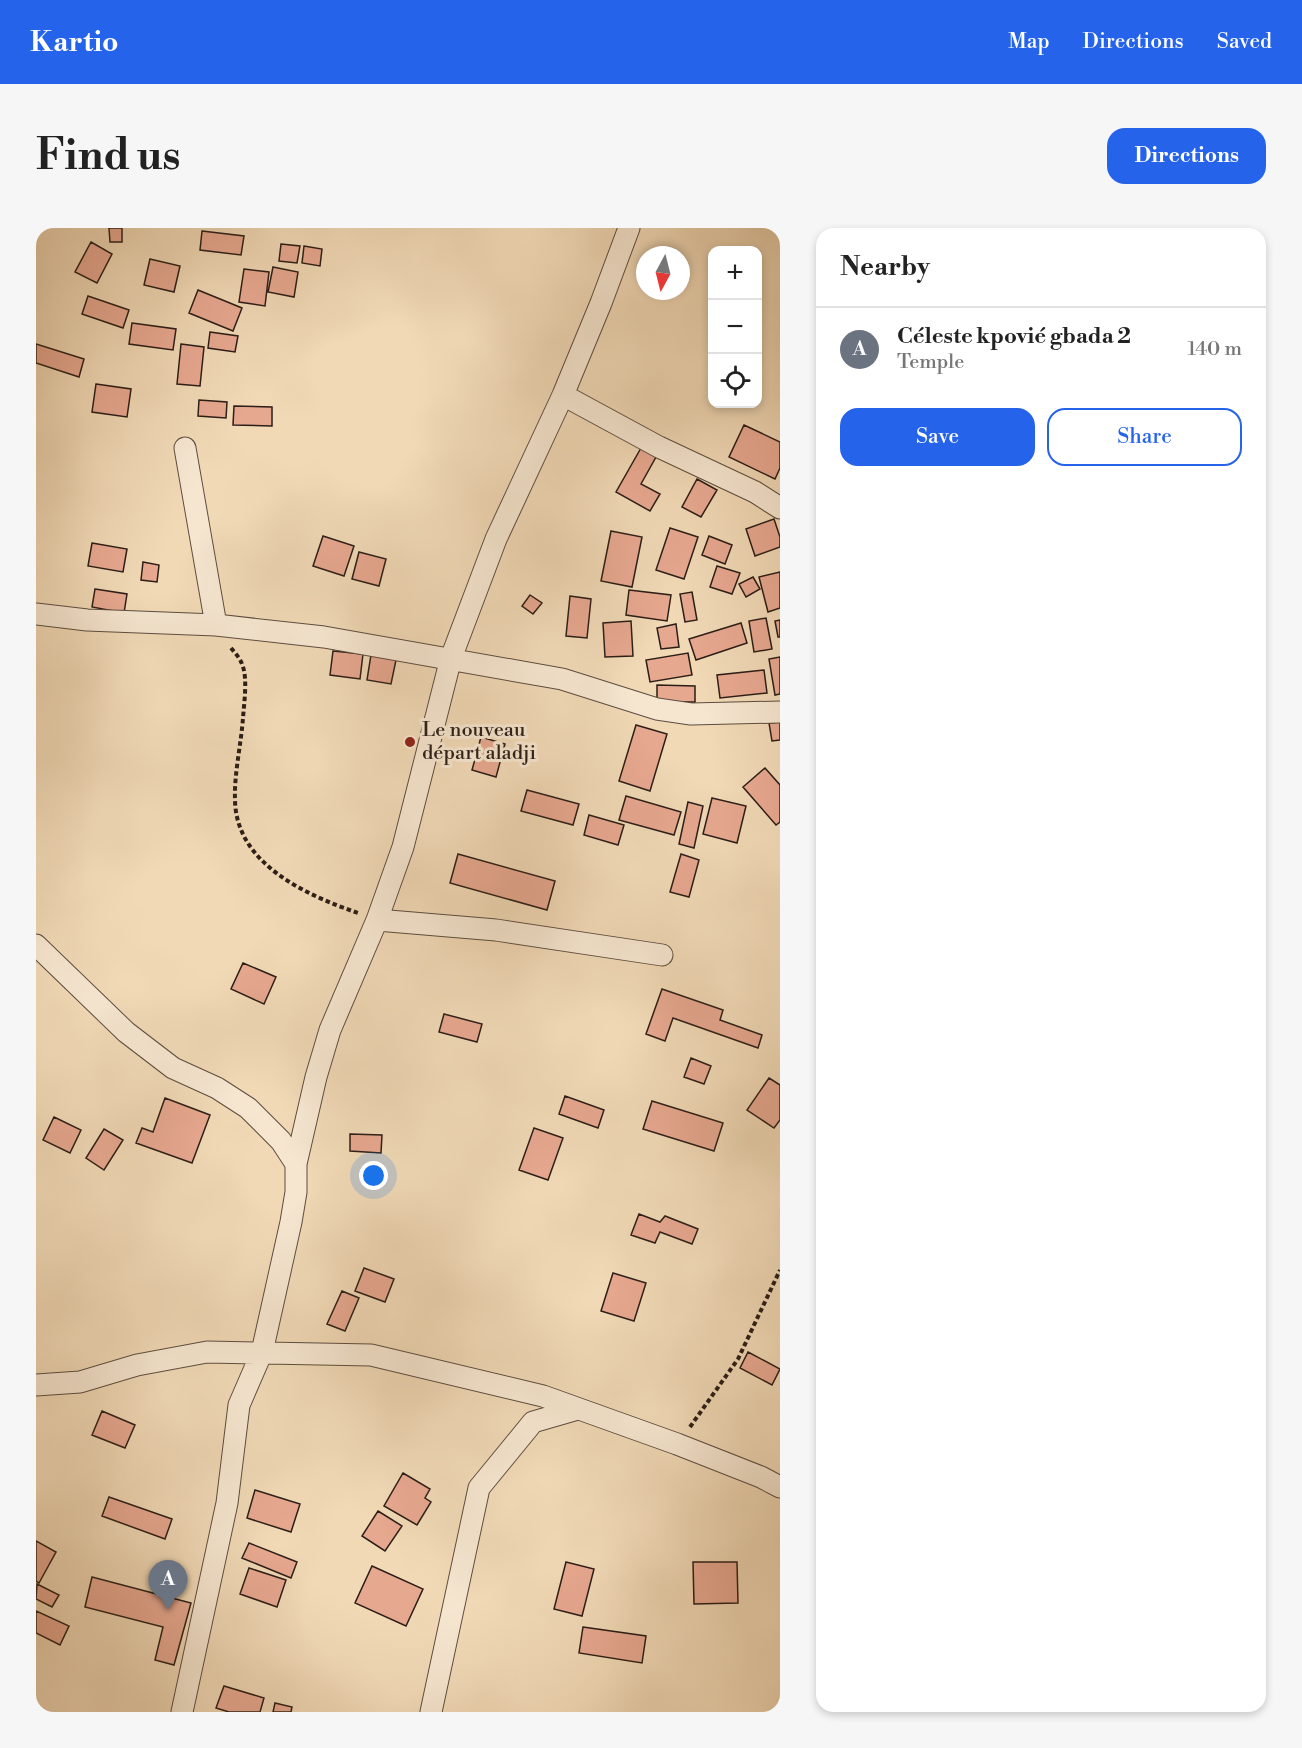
<!DOCTYPE html>
<html lang="en">
<head>
<meta charset="utf-8">
<style>
  :root { --surface:#fff; --page:#f6f6f6; --text:#222; --muted:#767676; --line:#e0e0e0; --accent:#2563eb }
  body { margin:0; font-family:"Libre Bodoni",serif; background:var(--page); color:var(--text) }
  .controls { position:absolute; right:18px; top:18px; display:grid; overflow:hidden; border-radius:12px; box-shadow:0 3px 9px #0003 }
  .controls button { width:54px; height:54px; display:grid; place-items:center; padding:0; border:0; border-bottom:2px solid var(--line); background:var(--surface); color:var(--text); font:30px sans-serif }
  .compass { position:absolute; left:600px; top:18px; width:54px; height:54px; border-radius:50%; background:var(--surface); box-shadow:0 3px 9px #0003; rotate:187deg }
  .you { position:absolute; left:338px; top:948px; width:21px; height:21px; margin:-15px; border:4px solid #fff; border-radius:50%; background:#1a73e8; box-shadow:0 0 0 9px #1a73e833 }
  .badge { display:grid; place-items:center; width:39px; height:39px; border-radius:50%; background:var(--accent); color:#fff; font-size:20px; font-weight:700 }
  .pin { position:absolute; translate:-50% -50px; filter:drop-shadow(0 2px 3px #0008) }
  .pin::after { content:''; position:absolute; top:32px; width:21px; height:18px; background:inherit; clip-path:polygon(0 0,100% 0,50% 100%) }
  .list { margin:0; padding:0; list-style:none }
  h2 { display:flex; justify-content:space-between; align-items:center; height:78px; margin:0; padding:0 24px; font-size:26px }
  h2 small { font-size:20px; font-weight:400; color:var(--muted) }
  .list li { display:grid; grid-template-columns:39px 1fr auto; gap:18px; align-items:center; box-sizing:border-box; height:84px; padding:0 24px; border-top:2px solid var(--line) }
  .list b { display:block; font-size:22px; white-space:nowrap }
  .list p { margin:0; font-size:20px; white-space:nowrap; color:var(--muted) }
  .list em { font-size:20px; font-style:normal; color:var(--muted) }
  .actions { display:flex; gap:12px; padding:18px 24px }
  .actions a { flex:1; padding:14px 0; border:2px solid var(--accent); border-radius:18px; text-align:center; font-size:21px; color:var(--accent) }
  .actions .main { background:var(--accent); color:#fff }
  .icon { flex:none; width:33px; height:33px; fill:none; stroke:currentColor; stroke-width:2; stroke-linecap:round; stroke-linejoin:round }
  .map { position:relative; flex:none; width:744px; height:1484px; overflow:hidden; border-radius:18px }
  header { display:flex; align-items:center; gap:36px; box-sizing:border-box; height:84px; padding:0 30px; background:var(--accent); color:#fff }
  header strong { font-size:28px }
  nav { display:flex; gap:33px; margin-inline-start:auto; font-size:21px }
  .intro { display:flex; align-items:center; justify-content:space-between; box-sizing:border-box; height:144px; padding:0 36px }
  h1 { margin:0; font-size:42px }
  .button { padding:15px 27px; border-radius:18px; background:var(--accent); color:#fff; font-size:21px; font-weight:700 }
  main { display:flex; gap:36px; padding:0 36px }
  aside { flex:1; background:var(--surface); border-radius:18px; box-shadow:0 3px 9px #0003 }
  .map>svg:first-child { display:block }
  .building { fill:#e7a890; stroke:#2c1e17; stroke-width:1.5 }
  .lines { fill:none; stroke-linecap:round; stroke-linejoin:round }
  .minor-casing { stroke:#5d4d3f; stroke-width:23 }
  .path { stroke:#2c1e17; stroke-width:4; stroke-dasharray:4.5 3; stroke-linecap:butt }
  .minor { stroke:#f6e6d0; stroke-width:21 }
  .poi-dot { fill:#8f2418; stroke:#f6e6d0; stroke-width:2 }
  .labels { text-anchor:middle; dominant-baseline:central; stroke-width:6; stroke-linejoin:round; paint-order:stroke }
  .poi-label { font-size:20px; fill:#2c1e17; stroke:#f6e6d0; text-anchor:start }
</style>
</head>
<body>
<header>
<strong>Kartio</strong>
<nav><a>Map</a><a>Directions</a><a>Saved</a></nav>
</header>
<div class="intro"><h1>Find us</h1><a class="button">Directions</a></div>
<main>
<div class="map">
<svg width="744" height="1484" viewBox="0 0 744 1484">
  <rect width="100%" height="100%" fill="#f1d9b6"/>
  <filter id="stains"><feTurbulence type="fractalNoise" baseFrequency=".00333" numOctaves="4"/><feColorMatrix values="0 0 0 0 .2 0 0 0 0 .09 0 0 0 0 .02 0 0 0 .5 -.17"/></filter>
  <radialGradient id="worn" r=".72"><stop offset=".6" stop-color="#630" stop-opacity="0"/><stop offset="1" stop-color="#630" stop-opacity=".3"/></radialGradient>
  <path class="building" d="M73 0H86V14H74Z
    M166 3 208 8 205 27 164 22Z
    M55 14 76 26 61 55 39 44Z
    M245 16 264 18 261 35 243 33Z
    M268 18 286 21 284 38 266 35Z
    M114 31 144 38 138 64 108 57Z
    M237 39 262 44 258 69 232 64Z
    M208 41 233 44 229 78 203 74Z
    M162 62 206 80 197 103 153 85Z
    M52 68 93 82 87 100 46 86Z
    M96 95 140 101 137 122 93 116Z
    M174 104 202 108 199 124 172 120Z
    M0 116 48 131 43 149 0 135Z
    M145 116 168 119 164 158 141 156Z
    M60 156 95 161 91 189 56 184Z
    M163 172 191 174 190 190 162 188Z
    M198 178 236 179V198L197 197Z
    M708 197 744 214V240L739 251 693 229Z
    M605 220 620 229 605 256 624 266 614 283 580 264Z
    M661 251 681 262 665 289 646 279Z
    M738 291 744 309V319L719 328 710 301Z
    M634 300 662 309 648 351 620 342Z
    M575 303 606 309 596 359 565 353Z
    M287 308 318 318 308 348 277 338Z
    M673 308 696 317 689 336 666 327Z
    M56 315 91 321 87 344 52 338Z
    M323 324 350 331 343 358 316 351Z
    M107 334 123 337 121 354 105 352Z
    M681 338 704 345 696 366 674 359Z
    M744 344V380L732 384 723 349Z
    M717 349 724 361 710 369 703 356Z
    M59 361 91 366 88 385 56 379Z
    M593 362 635 367 631 393 590 387Z
    M656 364 661 392 649 394 644 366Z
    M494 367 506 375 497 386 486 378Z
    M534 368 555 371 551 410 530 408Z
    M730 390 736 421 718 424 713 393Z
    M744 392V409H742L739 393Z
    M595 393 597 428 569 429 567 395Z
    M705 395 711 415 660 432 653 411Z
    M640 396 643 419 625 421 621 400Z
    M297 423 327 426 324 451 294 447Z
    M652 425 656 447 614 454 610 432Z
    M335 427 360 432 355 456 331 452Z
    M744 429V466L739 467 733 431Z
    M728 442 731 465 684 470 681 447Z
    M621 457 659 458V474H621Z
    M744 494V512L736 513 733 495Z
    M600 497 631 506 614 563 583 553Z
    M445 509 469 516 460 549 436 542Z
    M729 540 744 557V594L740 597 707 559Z
    M491 562 543 576 537 597 485 583Z
    M590 568 645 584 638 607 583 592Z
    M676 570 710 578 701 615 667 606Z
    M652 574 667 578 658 620 643 616Z
    M553 587 588 597 582 617 548 607Z
    M422 626 519 653 511 682 414 655Z
    M645 626 663 632 653 669 634 664Z
    M207 735 240 749 228 776 195 761Z
    M626 761 687 782 684 792 726 807 722 820 637 790 629 813 610 806Z
    M408 786 446 796 441 814 403 804Z
    M655 830 675 838 668 856 648 849Z
    M733 850 744 857V892L738 900 711 882Z
    M529 868 568 882 562 900 523 886Z
    M129 870 174 887 156 935 100 915 106 900 117 904Z
    M616 873 687 895 678 923 607 901Z
    M18 889 45 902 34 925 7 912Z
    M498 900 527 910 512 952 483 942Z
    M68 901 87 912 68 942 50 930Z
    M314 906 346 907 345 925 314 923Z
    M603 986 624 994 629 988 662 1001 656 1016 624 1004 619 1015 595 1007Z
    M328 1040 358 1051 349 1074 319 1063Z
    M577 1045 610 1055 598 1093 565 1083Z
    M306 1063 323 1070 309 1103 291 1096Z
    M712 1124 744 1141 736 1157 704 1140Z
    M66 1183 99 1197 89 1220 56 1207Z
    M367 1245 394 1261 389 1270 395 1274 381 1297 348 1278Z
    M219 1262 264 1276 255 1304 211 1290Z
    M73 1269 136 1291 129 1311 66 1288Z
    M342 1283 366 1298 349 1323 326 1308Z
    M0 1313 20 1324 3 1355 0 1353Z
    M213 1315 261 1334 255 1350 206 1330Z
    M530 1334 558 1341 546 1388 518 1381Z
    M657 1334H701L702 1375 658 1376Z
    M336 1338 387 1361 370 1398 319 1375Z
    M213 1340 250 1352 241 1379 204 1366Z
    M56 1349 155 1375 138 1437 119 1432 127 1399 49 1379Z
    M1 1356 23 1367 16 1379 0 1371Z
    M0 1383 33 1398 24 1417 0 1405Z
    M547 1399 610 1408 606 1435 543 1425Z
    M188 1458 228 1470 224 1484H193L180 1480Z
    M239 1475 256 1479 255 1484H237Z"/>
  <g class="lines">
    <defs>
      <path id="minor" d="M527 167 623 219 719 264 744 280
        M149 220 180 397
        M0 386 51 392 180 397 288 409 526 451 621 481 655 486 744 484
        M341 692 460 702 626 727
        M0 717 90 804 137 840 181 860 212 880 245 913 260 936V964L255 994 226 1124 203 1177 191 1275 146 1484
        M260 936 280 849 294 802 341 692 367 619 415 430 460 311 527 167 565 75 593 0
        M0 1157 44 1154 101 1137 171 1124 335 1127 507 1168 641 1216 725 1249 744 1259
        M395 1484 443 1260 497 1194 542 1181"/>
    </defs>
    <use href="#minor" class="minor-casing"/>
    <path class="path" d="M195 420C199 425 204 430 206 436 212 450 208 475 207 490 205 517 198 546 199 572 200 636 270 667 322 685
      M654 1199 702 1131 744 1042"/>
    <use href="#minor" class="minor"/>
  </g>
  <circle class="poi-dot" cx="374" cy="514" r="6"/>
  <g class="labels">
    <g class="poi-label">
      <text x="386" y="502">Le nouveau<tspan x="386" dy="23">départ aladji</tspan></text>
    </g>
  </g>
  <rect width="100%" height="100%" filter="url(#stains)"/>
  <rect width="100%" height="100%" fill="url(#worn)"/>
</svg>
<div class="controls">
<button>+</button>
<button>−</button>
<button><svg class="icon" aria-label="locate" viewBox="0 0 24 24"><circle cx="12" cy="12" r="6"/><path d="M12 2v4M12 18v4M2 12h4M18 12h4"/></svg></button>
</div>
<svg class="compass" viewBox="-18 -18 36 36"><path d="M0-13l5 13h-10z" fill="#e53935"/><path d="M0 13l5-13h-10z" fill="#767676"/></svg>
<div class="you"></div>
<div class="pin badge" style="left:132px;top:1382px;background:#6b7280">A</div>
</div>
<aside>
<h2>Nearby<small></small></h2>
<ul class="list">
<li><span class="badge" style="background:#6b7280">A</span><div><b>Céleste kpovié gbada 2</b><p>Temple</p></div><em>140 m</em></li>
</ul>
<div class="actions"><a class="main">Save</a><a>Share</a></div>
</aside>
</main>
</body>
</html>
